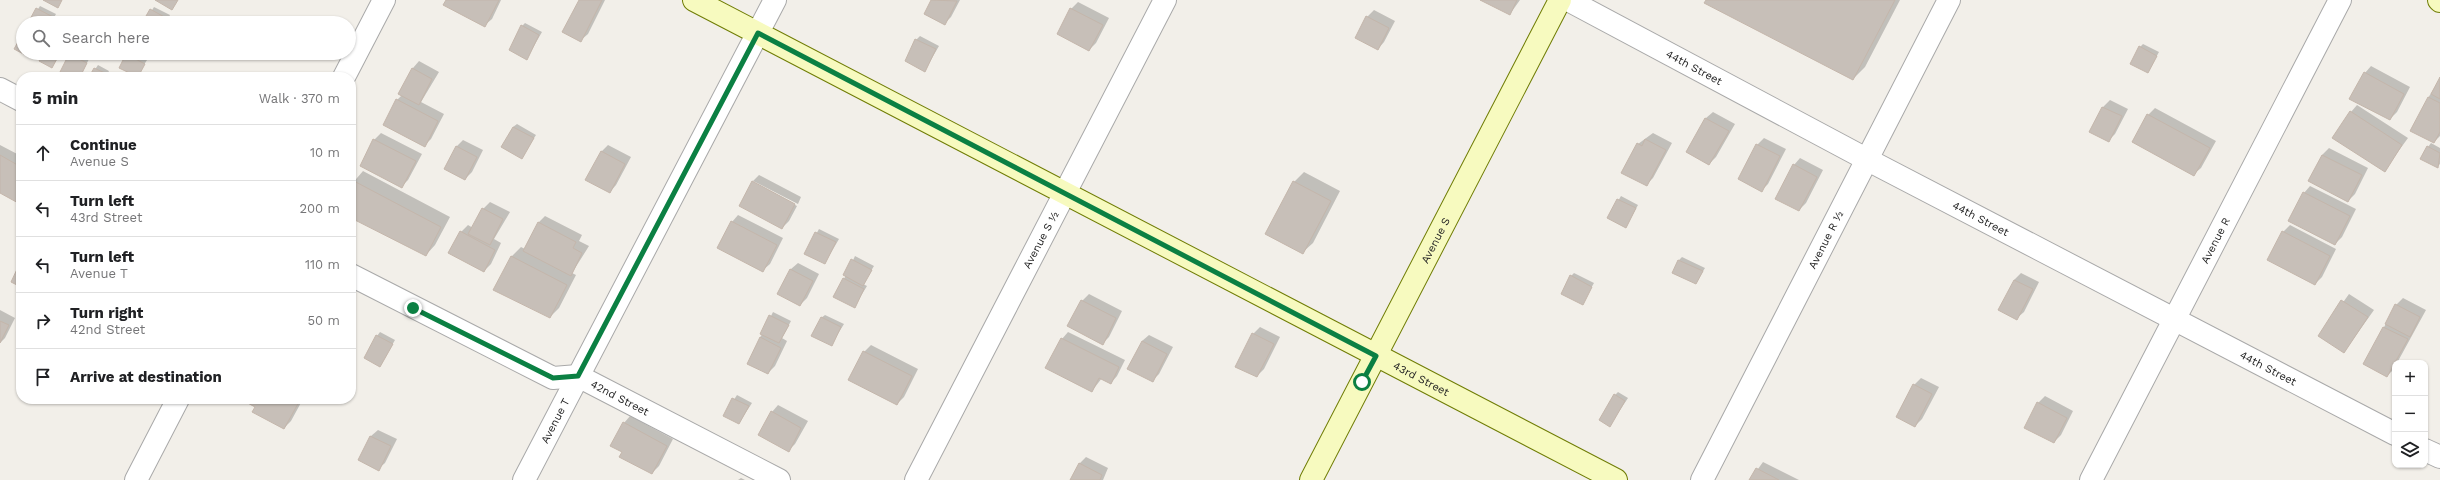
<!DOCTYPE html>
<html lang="en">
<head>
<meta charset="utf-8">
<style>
  :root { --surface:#fff; --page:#f2f2f2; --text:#202124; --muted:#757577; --line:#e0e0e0 }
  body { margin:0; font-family:"Work Sans",sans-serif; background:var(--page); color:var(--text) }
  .controls { position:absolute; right:12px; bottom:12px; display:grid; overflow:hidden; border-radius:8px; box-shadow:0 1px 3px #0004 }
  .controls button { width:36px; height:36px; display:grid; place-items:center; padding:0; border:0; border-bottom:1px solid var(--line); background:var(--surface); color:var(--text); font:20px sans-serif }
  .stop { position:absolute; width:12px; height:12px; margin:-9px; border:3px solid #0b8043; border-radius:50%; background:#fff }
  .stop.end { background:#0b8043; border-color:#fff; box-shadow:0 1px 4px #0008 }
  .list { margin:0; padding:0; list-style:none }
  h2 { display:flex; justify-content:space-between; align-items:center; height:52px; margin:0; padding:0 16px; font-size:17px }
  h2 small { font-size:13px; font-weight:400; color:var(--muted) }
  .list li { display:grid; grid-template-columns:26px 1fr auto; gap:12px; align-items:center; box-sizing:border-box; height:56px; padding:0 16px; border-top:1px solid var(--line) }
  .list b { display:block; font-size:15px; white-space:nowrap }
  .list p { margin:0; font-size:13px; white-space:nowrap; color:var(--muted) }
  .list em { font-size:13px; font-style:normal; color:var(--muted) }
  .icon { flex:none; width:22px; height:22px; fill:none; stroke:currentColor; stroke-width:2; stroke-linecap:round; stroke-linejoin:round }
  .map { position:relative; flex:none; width:2440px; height:480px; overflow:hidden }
  .search { position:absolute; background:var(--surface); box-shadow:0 1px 3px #0004; left:16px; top:16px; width:340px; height:44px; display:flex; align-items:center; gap:10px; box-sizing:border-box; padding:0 14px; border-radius:22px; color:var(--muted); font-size:15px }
  .panel { position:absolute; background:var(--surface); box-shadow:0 1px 3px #0004; left:16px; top:72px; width:340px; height:332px; border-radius:16px }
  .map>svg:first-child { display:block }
  .shadow { fill:#0003 }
  .building { fill:#c7bfb8; stroke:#c4b6ab }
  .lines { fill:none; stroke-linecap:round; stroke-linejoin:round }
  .street-casing { stroke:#a9a9a9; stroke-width:24 }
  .secondary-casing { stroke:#707d05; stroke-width:24 }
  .street { stroke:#fff; stroke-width:22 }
  .secondary { stroke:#f7fabf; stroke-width:22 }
  .route { stroke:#0b8043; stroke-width:5 }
  .labels { text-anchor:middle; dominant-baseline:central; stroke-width:3; stroke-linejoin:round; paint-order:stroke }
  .street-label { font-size:11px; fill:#222; stroke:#fff }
</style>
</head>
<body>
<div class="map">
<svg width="2440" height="480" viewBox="0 0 2440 480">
  <rect width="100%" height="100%" fill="#f2efe9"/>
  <path class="shadow" d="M447 0H501L492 19 485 25Z
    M580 0H605L588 34 581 40Z
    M932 0H960L951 17 944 24 925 14Z
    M1482 0H1520L1510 14Z
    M1707 0H1900L1865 67 1853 79Z
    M1078 2 1109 18 1096 43 1089 50 1071 9Z
    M40 6 56 14 51 23 30 21Z
    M154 7 170 15 166 23H144Z
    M1374 10 1395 21 1384 42 1378 49 1367 17Z
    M525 23 542 32 527 58 522 26Z
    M920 36 939 46 925 70 916 40Z
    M2143 44 2159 52 2148 72 2140 47Z
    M45 53H61L52 67Z
    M71 53H77L89 59 80 77H73Z
    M129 53H134L147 60 137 76 121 68Z
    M419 61 439 72 421 102 444 114 431 139 425 145 397 100 402 95 399 93 413 68Z
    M98 65 109 71 106 77H90Z
    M2371 66 2410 87 2397 112 2390 119 2365 73Z
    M118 74 123 77H115Z
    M2440 79V136L2434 142 2428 98Z
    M2110 100 2128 109 2115 134 2108 141 2091 132 2103 107Z
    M2357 105 2408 138 2384 171 2351 112Z
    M2155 108 2216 141 2201 168 2194 174 2148 115Z
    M1713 112 1735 124 1716 157 1709 164 1687 152 1706 118Z
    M517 124 536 135 522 157 513 127Z
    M381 133 422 154 408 180 402 186 361 165 374 140Z
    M1653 133 1672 143 1653 178 1646 185 1638 144Z
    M1764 138 1786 149 1768 184 1762 190 1757 145Z
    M463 140 483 150 472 172 465 179 456 147Z
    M2431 143 2440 148V164L2437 167 2428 147Z
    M0 145 21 156 20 202 0 192Z
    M608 145 631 157 616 185 610 192 601 152Z
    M2329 148 2368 168 2355 194 2348 201 2309 181 2322 155Z
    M1800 158 1823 170 1806 203 1799 210 1794 165Z
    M363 171 450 217 435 245 426 255 351 217V185Z
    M1304 172 1340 191 1313 243 1303 252 1294 182Z
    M759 175 801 197 798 204 753 181V183L797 206 789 221 782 228 752 182Z
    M2310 186 2356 209 2342 237 2335 244 2304 193Z
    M1621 196 1638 205 1626 227 1608 218Z
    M490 202 510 212 494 239 501 243 491 264 484 271 461 232 468 225 473 228 483 209Z
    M738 215 783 238 770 264 763 270 732 222Z
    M545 216 582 235 579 241 589 246 572 273 576 275 559 308 550 317 511 257 521 247 525 249 539 222Z
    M2290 225 2336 249 2322 277 2315 284 2283 232Z
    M819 229 839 239 825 263 805 254Z
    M855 256 874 266 863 284 867 286 854 307 844 279Z
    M1682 257 1705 268 1696 283 1679 260Z
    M798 263 819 274 807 298 800 305 779 294 791 269Z
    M1574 273 1594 283 1582 304 1571 276Z
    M2021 273 2039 282 2024 312 2017 318 2014 280Z
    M1089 294 1122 311 1109 337 1102 344 1082 301Z
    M2349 294 2374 310 2344 352 2319 336Z
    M2403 298 2426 310 2397 363H2395L2394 369 2387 376 2364 364 2396 305Z
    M0 310 15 318 5 338 0 343Z
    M773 312 791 321 782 338 787 341 775 366 768 373 760 338Z
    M825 315 844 324 831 345 821 318Z
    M1260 327 1280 337 1264 369 1257 376 1253 334Z
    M380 332 395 340 380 366 377 336Z
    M1068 332 1125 360 1117 376 1111 383 1102 378 1092 391 1062 339Z
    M1149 335 1173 347 1159 374 1152 381 1142 341Z
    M871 345 918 369 904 397 897 404 864 352Z
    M1921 378 1939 387 1922 419 1915 426 1914 385Z
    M1618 392 1628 398 1610 425 1615 395Z
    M737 395 752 403 739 423 724 415Z
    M2045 396 2073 411 2061 435 2054 442 2038 403Z
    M246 399H303L291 421 284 428Z
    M778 405 808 421 795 444 788 451 772 412Z
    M630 416 673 439 659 466 652 473 623 451 624 423Z
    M378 430 397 439 385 463 378 469 359 460 371 436Z
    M1086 457 1108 468 1103 480H1071L1079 464Z
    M1763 462 1799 480H1750Z
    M741 478 745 480H738Z"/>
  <path class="building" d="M43 0H62L58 8Z
    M155 0H178L172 10Z
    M446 0H499L485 27 443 5Z
    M579 0H602L581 42 562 32Z
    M931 0 957 1 945 25 924 14Z
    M1480 0H1517L1510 15Z
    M1706 0H1895L1853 80 1704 3Z
    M36 8 53 17 50 23 29 21Z
    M1070 8 1103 25 1089 51 1057 34Z
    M150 9 168 19 165 23H142Z
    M1366 16 1389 28 1378 50 1355 38Z
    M521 25 539 35 527 60 509 50Z
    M23 33V53H34L31 58 14 49Z
    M915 39 936 49 925 72 905 61Z
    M2139 46 2157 56 2148 73 2130 64Z
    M44 53H60L52 68 39 61Z
    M69 54 87 63 80 77H70L60 72Z
    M126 54 145 64 138 77 119 68Z
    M94 68 107 74 105 77H89Z
    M412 68 432 79 419 105 398 94Z
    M2364 72 2404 94 2390 120 2349 99Z
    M2440 77V99L2431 94Z
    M2428 97 2440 103V132L2434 143 2410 131Z
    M396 99 438 121 425 147 383 125Z
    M2102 107 2122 116 2109 142 2089 132Z
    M2350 111 2402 145 2385 172 2332 138Z
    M2147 114 2210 148 2194 176 2132 142Z
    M1705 118 1729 131 1709 165 1686 152Z
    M513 127 534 138 522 159 501 147Z
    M373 139 416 161 402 188 360 166Z
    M1645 139 1666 150 1647 186 1621 173 1637 143 1642 146Z
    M1756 144 1780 156 1762 192 1738 179Z
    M456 146 477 157 465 180 444 169Z
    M2427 146 2440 153 2438 168 2420 159Z
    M601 151 625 164 610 193 585 180Z
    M0 155 21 167 20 204 0 193Z
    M2322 155 2362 175 2348 202 2308 181Z
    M1793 164 1817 177 1799 211 1775 199Z
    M352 180 441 227 426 256 351 218Z
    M752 181 795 204 782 229 739 206Z
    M1293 181 1331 201 1303 254 1265 234Z
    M2303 192 2350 216 2335 245 2288 221Z
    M1617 199 1636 208 1626 228 1607 218Z
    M482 208 503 219 490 245 468 234Z
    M731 221 777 245 763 272 717 248Z
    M538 222 576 242 573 248 582 253 571 276 523 251Z
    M460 231 495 250 484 272 448 253Z
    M2282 231 2330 256 2315 285 2267 260Z
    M815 232 836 242 825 264 804 254Z
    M511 256 567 285 550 318 493 290Z
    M851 259 872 270 863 286 843 275Z
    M1678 260 1703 271 1696 284 1672 273Z
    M19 265 21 266V287L11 282Z
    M790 269 813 281 800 306 777 294Z
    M1570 275 1592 287 1583 305 1561 294Z
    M843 278 864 289 855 308 833 297Z
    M2014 280 2033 289 2017 320 1998 310Z
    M1081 300 1116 318 1103 345 1067 326Z
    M2341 300 2368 317 2344 353 2318 336Z
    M2395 304 2420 317 2410 337 2385 324Z
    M769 315 789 325 779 343 760 334Z
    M821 317 841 327 832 346 811 336Z
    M0 321 9 325 0 343Z
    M2383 327 2408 339 2387 377 2363 364Z
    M1252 333 1274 344 1257 377 1235 367Z
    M376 335 393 344 380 367 364 358Z
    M760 337 781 348 768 374 747 364Z
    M1061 338 1119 367 1111 384 1099 378 1092 392 1045 368Z
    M1142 341 1167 354 1153 382 1127 369Z
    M863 351 912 376 897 405 848 380Z
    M1913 384 1932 394 1915 427 1896 417Z
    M1614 394 1625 401 1610 427 1599 420Z
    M732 398 749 406 739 424 723 416Z
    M245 399H298L300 400 284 429 252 412 255 407 244 401Z
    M2037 402 2067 418 2054 443 2024 428Z
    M771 411 801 428 789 452 758 435Z
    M623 422 667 446 652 474 619 457 622 452 610 446Z
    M370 436 391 446 379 471 358 460Z
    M1079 463 1102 475 1100 480H1070Z
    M1756 468 1779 480H1749Z"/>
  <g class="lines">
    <defs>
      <g id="street">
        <path id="s1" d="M1568 0 1868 160 2395 434"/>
        <path d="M344 77 384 0"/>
        <path d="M0 89 21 100"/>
        <path id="s2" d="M351 275 553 378 578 376 779 480"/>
        <path d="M2425 450 2440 457"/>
        <path d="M136 480 178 399"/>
        <path id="s3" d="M524 480 775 0"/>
        <path d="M916 480 1165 0"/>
        <path d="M1702 480 1949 0"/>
        <path id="s4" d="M2091 480 2340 0"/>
      </g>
      <g id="secondary">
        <path id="s5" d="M694 0 1616 480"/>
        <path d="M2439 0 2440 1"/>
        <path id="s6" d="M1311 480 1560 0"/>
      </g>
    </defs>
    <use href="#street" class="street-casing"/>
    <use href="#secondary" class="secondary-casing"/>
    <use href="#street" class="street"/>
    <use href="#secondary" class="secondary"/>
  </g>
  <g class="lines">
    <path class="route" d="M413 308 553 378 578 376 758 33 1376 356 1362 382"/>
  </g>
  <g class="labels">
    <g class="street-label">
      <text stroke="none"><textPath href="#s1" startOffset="143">44th Street</textPath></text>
      <text stroke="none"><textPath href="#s1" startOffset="467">44th Street</textPath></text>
      <text transform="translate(1041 240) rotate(-62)">Avenue S ½</text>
      <text stroke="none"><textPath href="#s6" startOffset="270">Avenue S</textPath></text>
      <text transform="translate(1826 240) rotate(-63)">Avenue R ½</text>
      <text stroke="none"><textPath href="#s4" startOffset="270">Avenue R</textPath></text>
      <text stroke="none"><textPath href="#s1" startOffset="791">44th Street</textPath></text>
      <text stroke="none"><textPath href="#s5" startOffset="820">43rd Street</textPath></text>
      <text stroke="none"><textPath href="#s2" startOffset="299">42nd Street</textPath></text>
      <text stroke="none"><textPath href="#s3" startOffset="67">Avenue T</textPath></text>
    </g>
  </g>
</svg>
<div class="controls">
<button>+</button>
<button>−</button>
<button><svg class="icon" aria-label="layers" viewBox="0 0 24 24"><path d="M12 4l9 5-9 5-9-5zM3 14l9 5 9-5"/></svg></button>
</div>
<div class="stop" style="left:1362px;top:382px"></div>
<div class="stop end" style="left:413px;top:308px"></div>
<div class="search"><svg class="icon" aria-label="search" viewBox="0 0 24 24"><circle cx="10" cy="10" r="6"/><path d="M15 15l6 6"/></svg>Search here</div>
<section class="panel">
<h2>5 min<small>Walk · 370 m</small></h2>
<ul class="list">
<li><svg class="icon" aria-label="ahead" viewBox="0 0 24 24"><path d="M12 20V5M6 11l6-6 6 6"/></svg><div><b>Continue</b><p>Avenue S</p></div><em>10 m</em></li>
<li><svg class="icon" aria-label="left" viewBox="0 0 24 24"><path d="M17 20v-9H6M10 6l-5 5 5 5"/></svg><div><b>Turn left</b><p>43rd Street</p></div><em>200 m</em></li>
<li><svg class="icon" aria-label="left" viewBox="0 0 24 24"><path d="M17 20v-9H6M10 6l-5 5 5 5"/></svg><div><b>Turn left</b><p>Avenue T</p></div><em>110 m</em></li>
<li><svg class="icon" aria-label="right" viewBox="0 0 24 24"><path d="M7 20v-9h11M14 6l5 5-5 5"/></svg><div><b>Turn right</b><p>42nd Street</p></div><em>50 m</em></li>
<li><svg class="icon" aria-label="arrive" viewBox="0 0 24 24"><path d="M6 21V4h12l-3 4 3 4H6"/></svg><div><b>Arrive at destination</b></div></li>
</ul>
</section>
</div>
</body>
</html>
